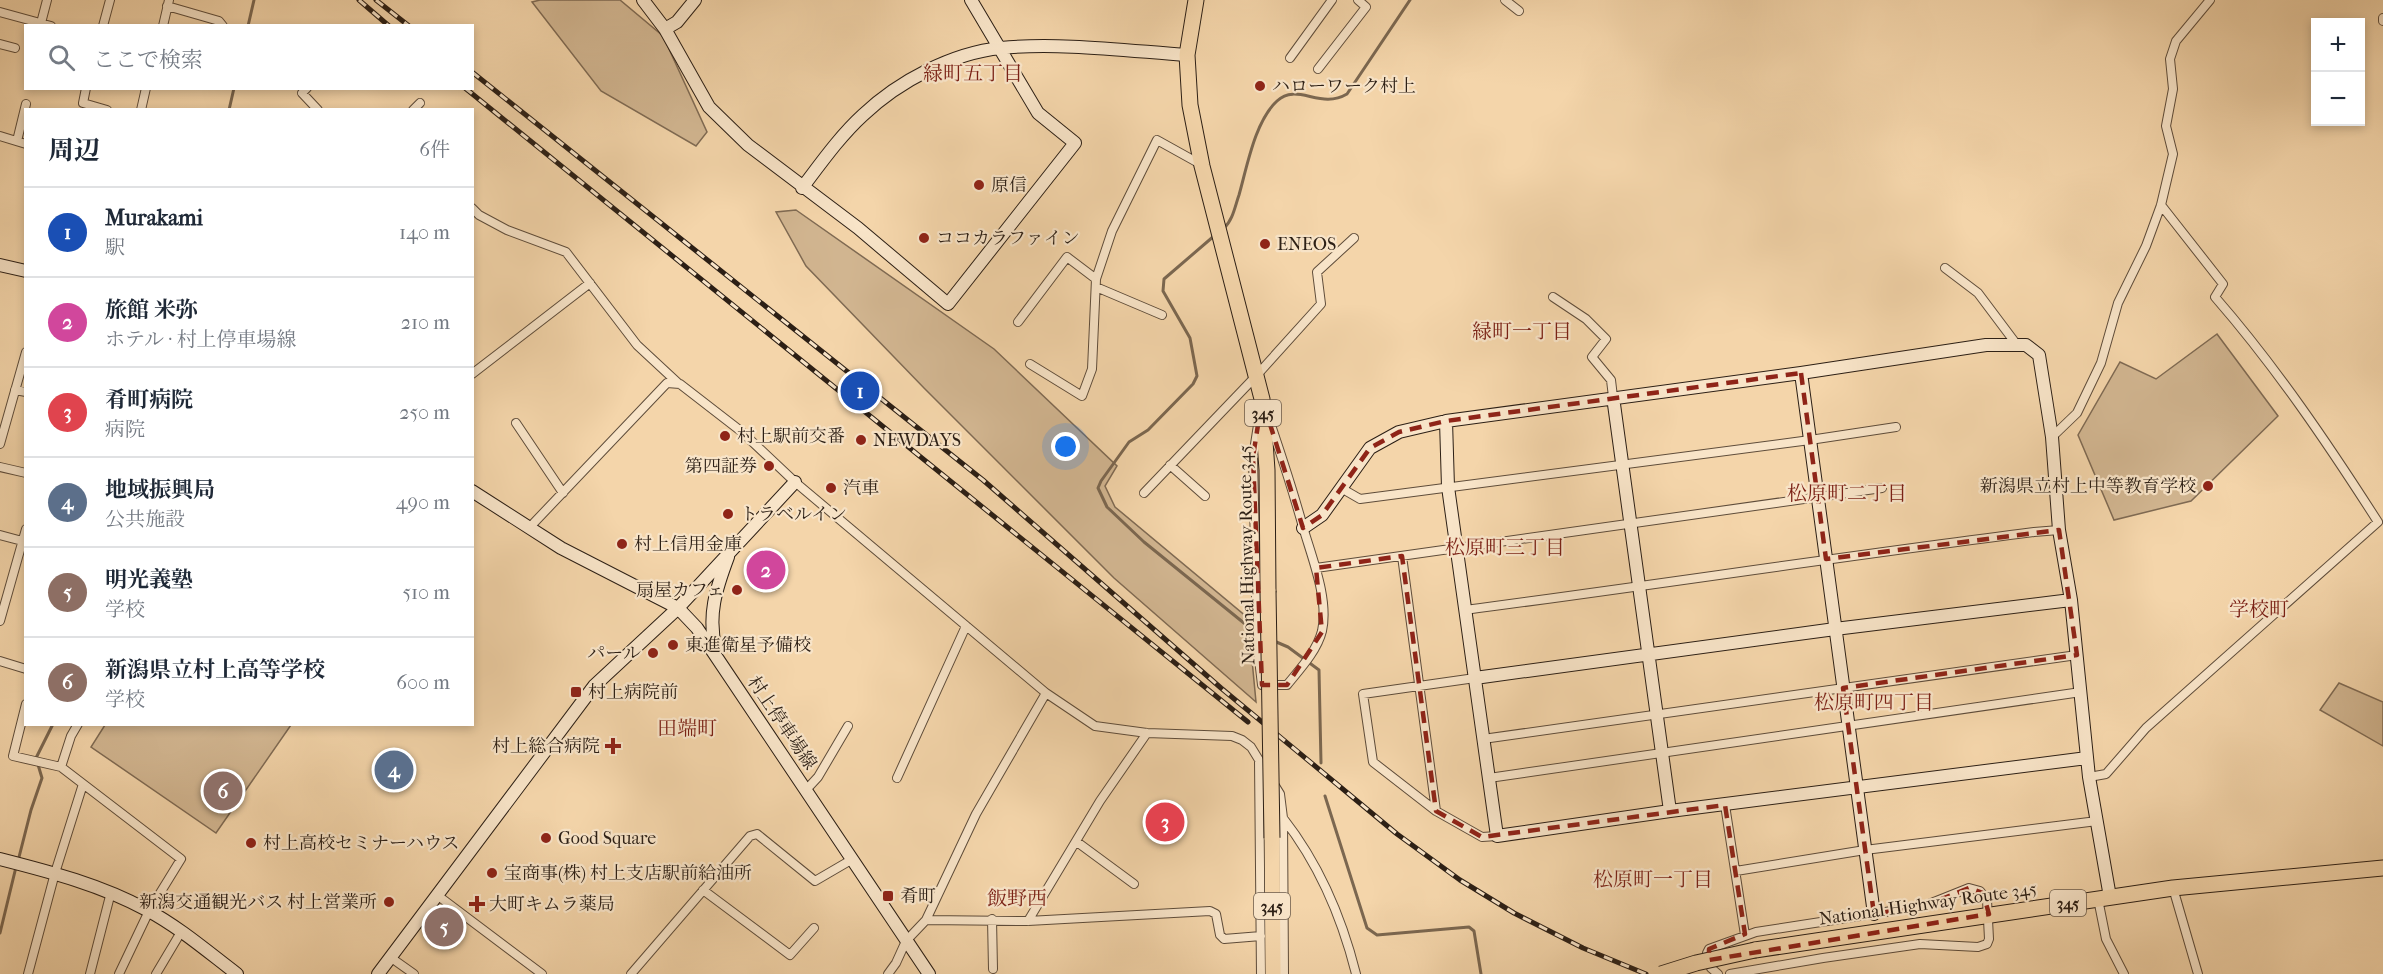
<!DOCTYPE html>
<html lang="ja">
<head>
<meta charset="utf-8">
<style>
  :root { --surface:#fff; --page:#f2f2f3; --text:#1f2937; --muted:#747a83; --line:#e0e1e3; --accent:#8f2418 }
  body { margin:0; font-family:"IM FELL French Canon","Noto Serif JP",serif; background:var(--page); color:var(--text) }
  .controls { position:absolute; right:18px; top:18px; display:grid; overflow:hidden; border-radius:0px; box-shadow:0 3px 9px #0003 }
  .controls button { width:54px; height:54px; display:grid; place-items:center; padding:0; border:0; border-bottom:2px solid var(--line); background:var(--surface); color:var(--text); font:30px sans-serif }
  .you { position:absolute; left:1066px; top:447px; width:21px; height:21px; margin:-15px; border:4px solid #fff; border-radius:50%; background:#1a73e8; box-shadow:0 0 0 9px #1a73e833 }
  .badge { display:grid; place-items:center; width:39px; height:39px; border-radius:50%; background:var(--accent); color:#fff; font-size:20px; font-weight:700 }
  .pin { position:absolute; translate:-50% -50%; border:3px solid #fff; box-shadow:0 2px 6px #0006 }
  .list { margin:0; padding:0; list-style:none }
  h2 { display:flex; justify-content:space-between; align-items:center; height:78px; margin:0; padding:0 24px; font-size:26px }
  h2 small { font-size:20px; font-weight:400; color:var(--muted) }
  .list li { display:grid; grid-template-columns:39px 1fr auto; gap:18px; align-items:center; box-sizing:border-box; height:90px; padding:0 24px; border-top:2px solid var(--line) }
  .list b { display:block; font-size:22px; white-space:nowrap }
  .list p { margin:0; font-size:20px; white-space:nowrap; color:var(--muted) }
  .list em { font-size:20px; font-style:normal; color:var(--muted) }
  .icon { flex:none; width:33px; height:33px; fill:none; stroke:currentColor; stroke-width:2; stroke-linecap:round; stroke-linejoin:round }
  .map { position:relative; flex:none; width:2383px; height:974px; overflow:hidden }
  .search { position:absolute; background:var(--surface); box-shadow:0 3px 9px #0003; left:24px; top:24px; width:450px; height:66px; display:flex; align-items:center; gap:15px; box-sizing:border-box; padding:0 21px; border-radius:0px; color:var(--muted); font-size:22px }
  .panel { position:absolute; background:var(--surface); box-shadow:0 3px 9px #0003; left:24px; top:108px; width:450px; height:618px; border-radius:0px }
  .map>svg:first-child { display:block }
  .green { fill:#d2b691; stroke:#7f6a53; stroke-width:1.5 }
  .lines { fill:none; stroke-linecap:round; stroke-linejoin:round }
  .stream { stroke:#7b6750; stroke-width:3 }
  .street-casing { stroke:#5e4c3a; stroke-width:10 }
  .secondary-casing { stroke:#2c1f15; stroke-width:14 }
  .highway-casing { stroke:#2c1f15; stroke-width:17 }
  .street { stroke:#f8e4c8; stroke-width:8 }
  .secondary { stroke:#f8e4c8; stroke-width:12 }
  .highway { stroke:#f4d5aa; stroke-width:15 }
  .rail-casing { stroke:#2c1f15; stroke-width:5 }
  .rail { stroke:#f8e4c8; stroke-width:3; stroke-dasharray:9; stroke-linecap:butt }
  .highway-bridge-casing { stroke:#2c1f15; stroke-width:17; stroke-linecap:butt }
  .highway-bridge { stroke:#f4d5aa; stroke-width:15 }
  .marked { fill:none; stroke:#8f2418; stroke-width:4.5; stroke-dasharray:12 8; stroke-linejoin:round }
  .poi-dot { fill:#8f2418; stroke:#f8e4c8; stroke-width:2 }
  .labels { text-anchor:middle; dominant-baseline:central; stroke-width:4.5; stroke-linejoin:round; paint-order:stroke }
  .shield { fill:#f8e4c8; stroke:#695a4b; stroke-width:1.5 }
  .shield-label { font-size:16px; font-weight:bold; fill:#2c1f15 }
  .poi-label { font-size:18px; fill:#2c1f15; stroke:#f8e4c8; text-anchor:start }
  .street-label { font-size:18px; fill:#2c1f15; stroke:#f8e4c8 }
  .neighbourhood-label { font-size:20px; fill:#7a1f14; stroke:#f8e4c8 }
</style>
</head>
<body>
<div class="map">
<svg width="2383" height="974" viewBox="0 0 2383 974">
  <rect width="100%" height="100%" fill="#f4d5aa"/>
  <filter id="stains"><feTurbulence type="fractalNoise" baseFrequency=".00333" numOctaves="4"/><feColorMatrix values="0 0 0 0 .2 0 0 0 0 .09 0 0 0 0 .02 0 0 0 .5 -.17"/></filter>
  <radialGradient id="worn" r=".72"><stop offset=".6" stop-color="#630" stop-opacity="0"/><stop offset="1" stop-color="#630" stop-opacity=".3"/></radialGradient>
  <path class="green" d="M540 0H620L663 36 707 132 696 146 601 91 532 2Z
    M796 210 994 349 1117 466 1105 486 1115 507 1248 618 1256 702 1114 578 924 388 806 266 776 212Z
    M2217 334 2278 416 2191 501 2114 520 2078 435 2120 362 2156 379Z
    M2339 683 2383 702V746L2320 710Z
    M105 725V724L291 725 216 833 91 747Z"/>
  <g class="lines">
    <path class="stream" d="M248 26 254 0
      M229 110 234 88
      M1224 228C1233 220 1235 206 1239 195 1247 167 1255 121 1277 101 1297 82 1320 110 1347 94L1410 0
      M1214 236 1164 279 1163 291 1190 338 1197 376 1193 384 1148 430 1129 442 1101 481 1098 488 1107 507 1144 542 1255 632
      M1274 641 1288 647 1319 670 1321 763
      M1325 796 1367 928 1377 935 1469 927 1474 931 1481 974
      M18 861 31 810 42 778 36 758 53 724
      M0 933 16 867"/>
    <defs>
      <path id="street" d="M1505 0 1519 11
        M167 6 219 21 223 26
        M0 12 51 26
        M2383 18V21
        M41 23 47 0
        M103 26 110 0
        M163 26 169 0
        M0 44 15 48
        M1290 58 1332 0
        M1318 69 1366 7 1358 0
        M86 88 83 103 107 110
        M307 88 302 93 318 110
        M141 110 146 88
        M413 110 420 103
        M0 136 26 144
        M17 141 26 104
        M472 208 479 215 507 230 566 252 637 345 679 384
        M1945 268 1978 293 2017 345
        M1096 287 1162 315
        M1553 297 1586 319 1606 339 1592 357 1611 380 1613 397
        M1018 322 1067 257 1096 279
        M1030 364 1082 396 1092 369 1096 279 1112 231 1157 140 1202 165
        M472 374 590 283
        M15 390 26 392
        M1262 399C1277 442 1291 484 1303 527 1312 558 1329 599 1322 631 1317 651 1300 669 1287 685H1262L1257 642 1253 457Z
        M516 423 563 493
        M2052 437 2077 413 2101 363 2118 303 2146 246 2161 205 2173 154 2166 126 2173 89 2170 59 2176 41 2210 0
        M0 444 26 352
        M1170 465 1205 496
        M0 467 26 473
        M1341 488 1360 499 1810 440 1896 427
        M1144 493 1257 375 1321 304 1317 272 1354 238
        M529 528 667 383 680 384 742 432 795 482 1046 693 1095 726 1147 733 1232 736 1242 740 1251 747 1259 760 1280 794 1283 818 1284 974
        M0 535 26 542
        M1402 556 1436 811
        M1316 568 1882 488
        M1465 610C1655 585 1844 556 2034 532L2059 530
        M0 621 26 529
        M0 661 26 669
        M1475 678 1363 694 1373 762 1436 811 1482 837 1497 836
        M26 704 13 756 61 767
        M78 724 71 736 61 767 181 859 149 911 119 974
        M1483 739 2077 655
        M1259 760 1261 974
        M2089 777 2106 774 2146 728 2378 522C2328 444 2276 367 2215 297L2223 284 2161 205
        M897 778 966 626
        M1489 778 2081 692
        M805 791 818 777 848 726
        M1725 805 1745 935
        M1283 818C1319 864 1342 918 1356 974
        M1077 842 1134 884
        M1736 871 1865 850 2097 821
        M2173 888 2198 974
        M703 890 790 955 814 928
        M437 895 542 974
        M2098 899 2106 939 2124 974
        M992 919 993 969
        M926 920 1028 921 1210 911 1216 914 1220 935 1224 939 1261 936
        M1028 921 1100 801 1147 733
        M390 957 414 974
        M28 974 55 873 83 784
        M90 974 111 892
        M156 974 181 932
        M631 974 750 836 757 834 815 881 851 860
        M888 974 896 963 906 941 926 920 976 814 1046 693
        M1718 974 1711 968 1707 953 1709 949 1756 932 1924 906 1969 888 1980 891 1987 900 1989 939 1987 944 1978 947 1920 944 1823 958 1730 974"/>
      <path id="secondary" d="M643 0 665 29 709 107 748 145 858 228 948 304 1075 143 1038 113 971 0
        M665 29 677 22 695 0
        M802 188C821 163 840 136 863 115 899 81 952 53 1001 48 1058 42 1129 51 1187 55
        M0 265 26 271
        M1801 373 1874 914
        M1613 397 1670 811
        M1446 421 1448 487 1497 836 1670 811 2087 758
        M472 491 561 548 678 608 697 628 929 974
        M1303 528 1322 515 1370 448 1399 432 1446 421 1801 373 1986 345H2026L2039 355 2052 437 2059 530 2071 600 2089 777 2110 897
        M716 650C707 616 716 589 728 557
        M1475 678 1835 629 2071 600
        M0 859C51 872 101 885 147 910 179 927 208 952 237 974
        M378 974 594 686 678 608 795 482"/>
      <path id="highway" d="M1196 0 1187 55 1190 105 1202 166 1262 399 1267 470 1268 591
        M1272 838 1273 974
        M1755 950 2173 888 2383 868"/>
    </defs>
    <use href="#street" class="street-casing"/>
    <use href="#secondary" class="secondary-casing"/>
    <use href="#highway" class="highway-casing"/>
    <use href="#street" class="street"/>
    <use href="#secondary" class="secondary"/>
    <use href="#highway" class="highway"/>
    <defs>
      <path id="rail" d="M359 0 389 26
        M376 0 409 26
        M472 72 983 480 1221 688 1397 834 1460 880 1514 913 1583 948 1646 974
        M465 88 1248 722"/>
    </defs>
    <use href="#rail" class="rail-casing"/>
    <use href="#rail" class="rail"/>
    <defs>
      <path id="highway-bridge" d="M1268 591 1272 838
        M1661 974 1696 963 1755 950"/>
    </defs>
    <use href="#highway-bridge" class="highway-bridge-casing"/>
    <use href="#highway-bridge" class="highway-bridge"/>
  </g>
  <path class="marked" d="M1801 373 1826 559 2059 530 2077 655 1843 688 1874 914 1924 906 1969 888 1983 893 1989 914 1709 960V949L1745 934 1725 805 1482 837 1436 811 1402 556 1316 568 1322 632 1287 685H1262L1253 457 1262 399 1303 528 1322 515 1370 448 1399 432 1446 421Z"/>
  <g class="poi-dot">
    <circle cx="1260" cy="86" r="6"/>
    <circle cx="979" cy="185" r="6"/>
    <circle cx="924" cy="238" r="6"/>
    <circle cx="1265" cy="244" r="6"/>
    <circle cx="725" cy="436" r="6"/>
    <circle cx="861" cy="440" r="6"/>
    <circle cx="769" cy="466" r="6"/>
    <circle cx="2208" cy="486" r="6"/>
    <circle cx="831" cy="488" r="6"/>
    <circle cx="728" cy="514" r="6"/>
    <circle cx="622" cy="544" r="6"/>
    <circle cx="737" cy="590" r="6"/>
    <circle cx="673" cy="645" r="6"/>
    <circle cx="653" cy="653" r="6"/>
    <rect x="570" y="686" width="12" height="12" rx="3"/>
    <path d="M610 737h6v6h6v6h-6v6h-6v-6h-6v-6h6z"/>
    <circle cx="546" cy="838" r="6"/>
    <circle cx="251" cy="843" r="6"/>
    <circle cx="492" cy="873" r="6"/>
    <rect x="882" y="890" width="12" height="12" rx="3"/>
    <circle cx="389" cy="902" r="6"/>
    <path d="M474 895h6v6h6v6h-6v6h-6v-6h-6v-6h6z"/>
  </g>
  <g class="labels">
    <g class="shield">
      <rect x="1245" y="400" width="36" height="26" rx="4.5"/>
      <rect x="2050" y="890" width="36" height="26" rx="4.5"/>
      <rect x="1254" y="893" width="36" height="26" rx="4.5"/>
    </g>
    <g class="shield-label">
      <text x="1263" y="413">345</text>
      <text x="2068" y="903">345</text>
      <text x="1272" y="906">345</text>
    </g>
    <g class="poi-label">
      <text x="1272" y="86">ハローワーク村上</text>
      <text x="991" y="185">原信</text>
      <text x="936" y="238">ココカラファイン</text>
      <text x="1277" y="244">ENEOS</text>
      <text x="737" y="436">村上駅前交番</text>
      <text x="873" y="440">NEWDAYS</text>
      <text x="757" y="466" text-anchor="end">第四証券</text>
      <text x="2196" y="486" text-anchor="end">新潟県立村上中等教育学校</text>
      <text x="843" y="488">汽車</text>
      <text x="740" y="514">トラベルイン</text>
      <text x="634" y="544">村上信用金庫</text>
      <text x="725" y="590" text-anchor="end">扇屋カフェ</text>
      <text x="685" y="645">東進衛星予備校</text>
      <text x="641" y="653" text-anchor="end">パール</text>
      <text x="588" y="692">村上病院前</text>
      <text x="600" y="746" text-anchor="end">村上総合病院</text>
      <text x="558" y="838">Good Square</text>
      <text x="263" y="843">村上高校セミナーハウス</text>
      <text x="504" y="873">宝商事(株) 村上支店駅前給油所</text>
      <text x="900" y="896">肴町</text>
      <text x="377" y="902" text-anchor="end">新潟交通観光バス 村上営業所</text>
      <text x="489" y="904">大町キムラ薬局</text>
    </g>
    <g class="street-label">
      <text transform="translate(1247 555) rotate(-91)">National Highway Route 345</text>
      <text transform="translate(782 723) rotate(56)">村上停車場線</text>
      <text transform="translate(1928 904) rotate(-8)">National Highway Route 345</text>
    </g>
    <g class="neighbourhood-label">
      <text x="973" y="73">緑町五丁目</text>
      <text x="1522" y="331">緑町一丁目</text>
      <text x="1847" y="493">松原町二丁目</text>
      <text x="1505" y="547">松原町三丁目</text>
      <text x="2259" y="609">学校町</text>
      <text x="1874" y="702">松原町四丁目</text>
      <text x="687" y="728">田端町</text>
      <text x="1653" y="879">松原町一丁目</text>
      <text x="1017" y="898">飯野西</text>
    </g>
  </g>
  <rect width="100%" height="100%" filter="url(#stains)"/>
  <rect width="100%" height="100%" fill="url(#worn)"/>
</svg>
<div class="controls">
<button>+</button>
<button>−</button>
</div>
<div class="you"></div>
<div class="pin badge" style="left:860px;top:391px;background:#1a4fb4">1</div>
<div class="pin badge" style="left:766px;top:570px;background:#d1479c">2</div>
<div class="pin badge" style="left:1165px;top:822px;background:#e0444e">3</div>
<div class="pin badge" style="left:394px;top:770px;background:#5c6f8a">4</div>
<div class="pin badge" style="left:444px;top:927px;background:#8d6e63">5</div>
<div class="pin badge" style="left:223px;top:791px;background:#8d6e63">6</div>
<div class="search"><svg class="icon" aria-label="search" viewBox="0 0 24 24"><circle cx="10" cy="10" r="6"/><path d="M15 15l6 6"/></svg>ここで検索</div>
<section class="panel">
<h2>周辺<small>6件</small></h2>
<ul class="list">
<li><span class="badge" style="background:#1a4fb4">1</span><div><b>Murakami</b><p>駅</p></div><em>140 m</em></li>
<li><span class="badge" style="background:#d1479c">2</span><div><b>旅館 米弥</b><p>ホテル · 村上停車場線</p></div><em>210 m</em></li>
<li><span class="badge" style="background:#e0444e">3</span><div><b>肴町病院</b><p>病院</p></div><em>250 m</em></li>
<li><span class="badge" style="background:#5c6f8a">4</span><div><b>地域振興局</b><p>公共施設</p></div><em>490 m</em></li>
<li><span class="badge" style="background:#8d6e63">5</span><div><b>明光義塾</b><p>学校</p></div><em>510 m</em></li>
<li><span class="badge" style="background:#8d6e63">6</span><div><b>新潟県立村上高等学校</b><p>学校</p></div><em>600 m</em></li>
</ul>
</section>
</div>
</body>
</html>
